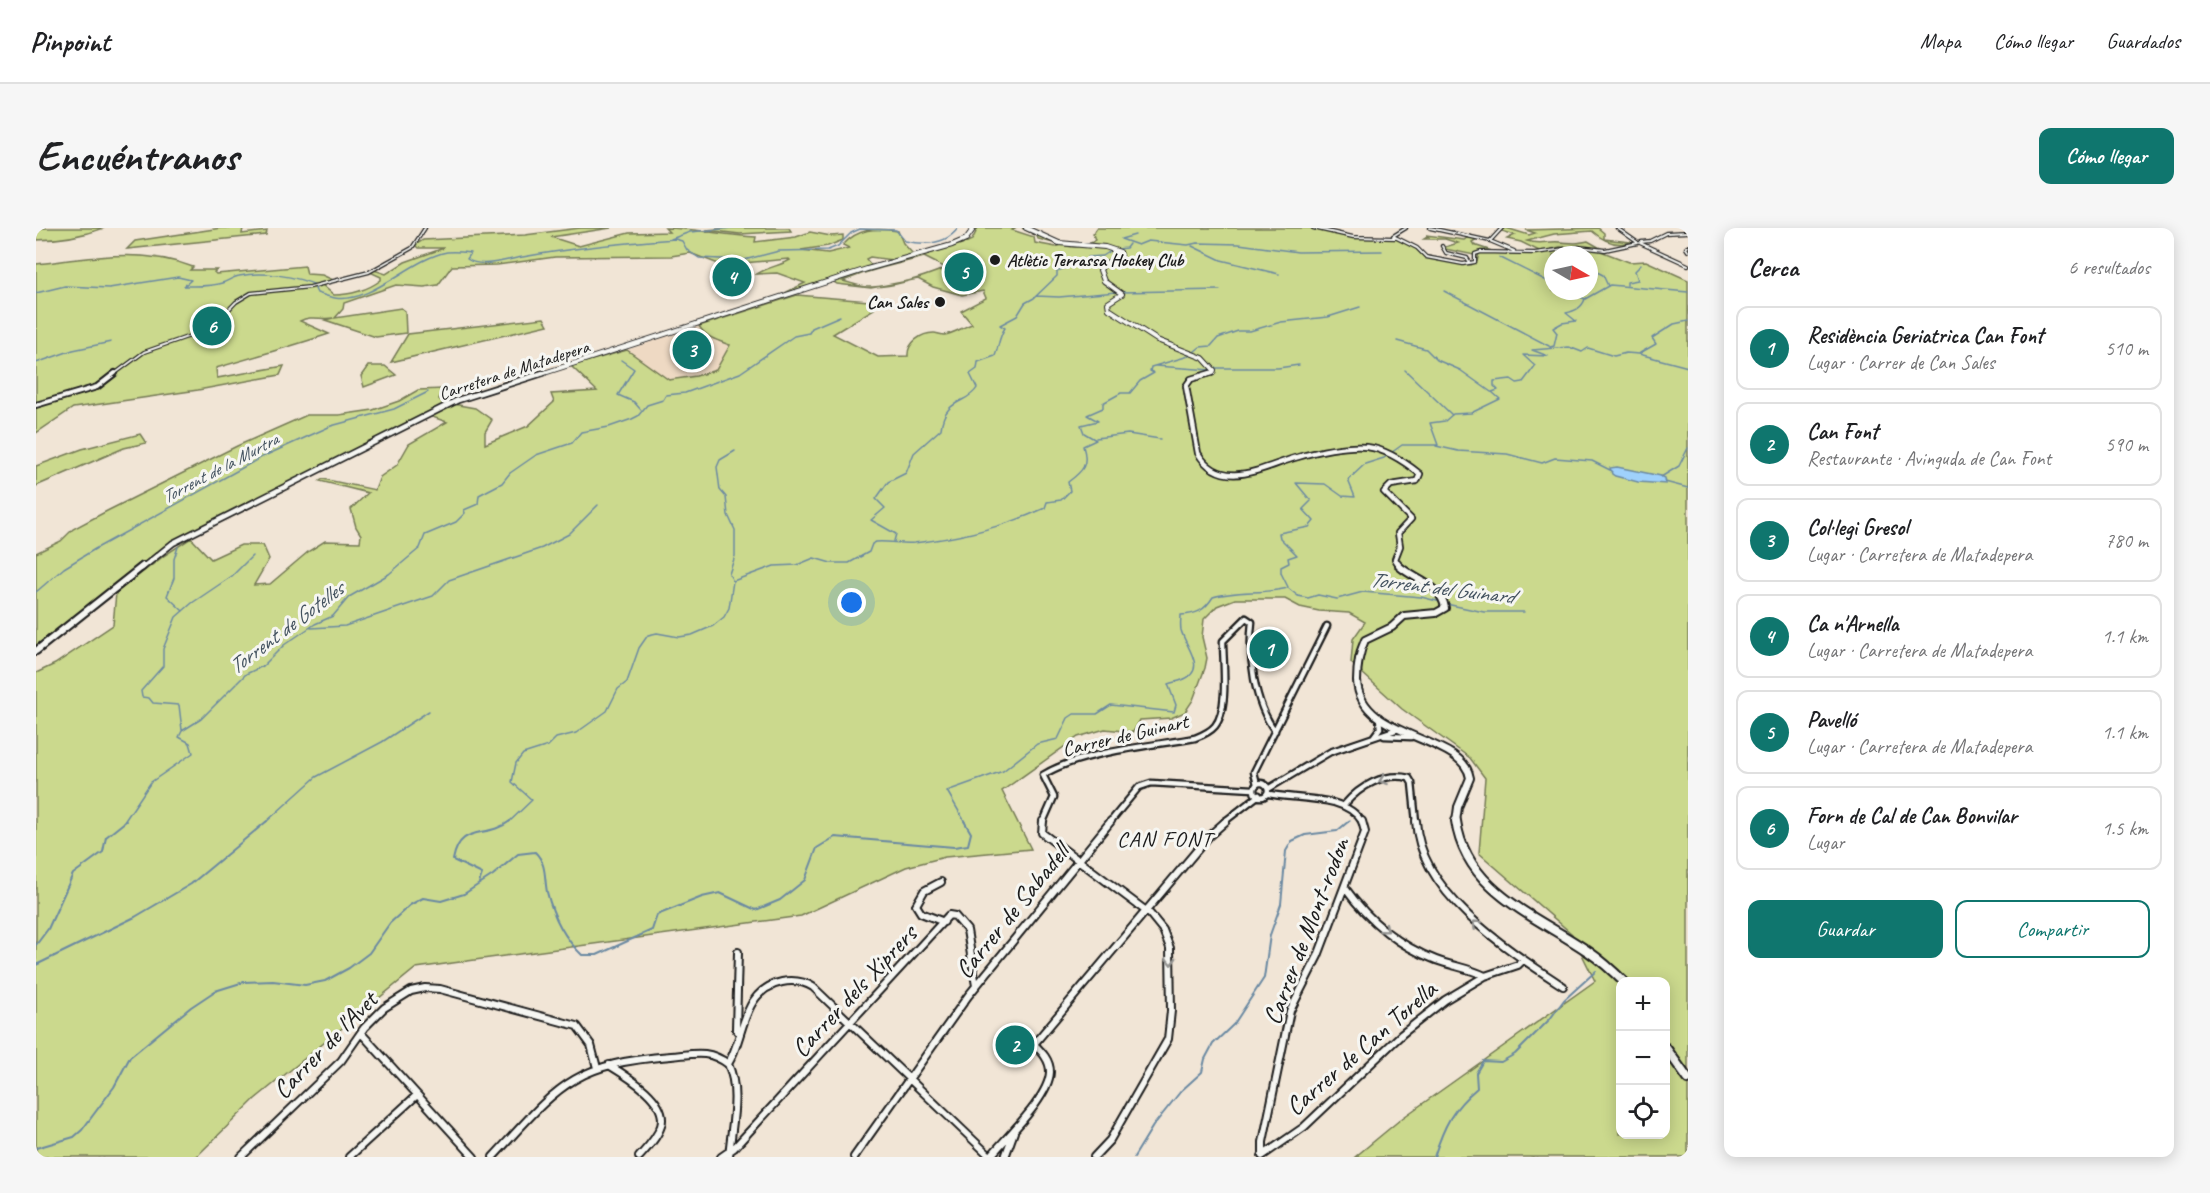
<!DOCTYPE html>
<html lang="es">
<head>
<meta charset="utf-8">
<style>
  :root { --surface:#fff; --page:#f6f6f6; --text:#202124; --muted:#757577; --line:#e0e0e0; --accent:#0f766e }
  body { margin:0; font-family:Caveat,sans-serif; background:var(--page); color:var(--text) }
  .controls { position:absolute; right:18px; bottom:18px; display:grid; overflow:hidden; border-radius:12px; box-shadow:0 3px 15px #0003 }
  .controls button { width:54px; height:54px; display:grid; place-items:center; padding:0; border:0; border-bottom:2px solid var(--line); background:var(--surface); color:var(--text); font:30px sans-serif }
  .compass { position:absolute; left:1508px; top:18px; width:54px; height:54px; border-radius:50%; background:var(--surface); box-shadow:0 3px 15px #0003; rotate:99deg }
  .you { position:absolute; left:816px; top:375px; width:21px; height:21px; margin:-15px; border:4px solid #fff; border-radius:50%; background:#1a73e8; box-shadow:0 0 0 9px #1a73e833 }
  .badge { display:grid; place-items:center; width:39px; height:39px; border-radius:50%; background:var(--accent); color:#fff; font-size:20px; font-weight:700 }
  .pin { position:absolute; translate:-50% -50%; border:3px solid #fff; box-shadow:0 2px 6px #0006 }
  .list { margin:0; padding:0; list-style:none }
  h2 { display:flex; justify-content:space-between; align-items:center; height:78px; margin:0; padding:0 24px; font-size:26px }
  h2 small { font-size:20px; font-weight:400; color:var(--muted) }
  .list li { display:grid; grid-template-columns:39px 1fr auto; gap:18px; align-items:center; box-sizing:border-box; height:84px; margin:0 12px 12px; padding:0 12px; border:2px solid var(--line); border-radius:12px }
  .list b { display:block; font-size:22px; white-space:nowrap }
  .list p { margin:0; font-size:20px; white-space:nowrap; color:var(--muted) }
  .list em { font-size:20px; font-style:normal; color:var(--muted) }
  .actions { display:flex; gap:12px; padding:18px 24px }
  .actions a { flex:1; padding:14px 0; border:2px solid var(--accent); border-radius:12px; text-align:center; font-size:21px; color:var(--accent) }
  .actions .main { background:var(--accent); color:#fff }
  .icon { flex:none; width:33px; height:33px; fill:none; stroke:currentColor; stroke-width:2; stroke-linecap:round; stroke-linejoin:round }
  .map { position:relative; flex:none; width:1652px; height:929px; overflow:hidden; border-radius:12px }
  header { display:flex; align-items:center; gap:36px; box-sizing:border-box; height:84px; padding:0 30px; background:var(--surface); border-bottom:2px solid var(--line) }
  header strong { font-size:28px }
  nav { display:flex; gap:33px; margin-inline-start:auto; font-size:21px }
  .intro { display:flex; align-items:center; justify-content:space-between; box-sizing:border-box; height:144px; padding:0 36px }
  h1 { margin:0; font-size:42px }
  .button { padding:15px 27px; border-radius:12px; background:var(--accent); color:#fff; font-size:21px; font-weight:700 }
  main { display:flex; gap:36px; padding:0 36px }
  aside { flex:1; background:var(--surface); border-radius:12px; box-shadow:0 3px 15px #0003 }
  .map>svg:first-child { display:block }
  .built { fill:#eed9c3 }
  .green { fill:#cbd98d; stroke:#747a54; stroke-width:1.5; fill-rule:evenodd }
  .water { fill:#9fd1fc; stroke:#6b89a2; stroke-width:1.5 }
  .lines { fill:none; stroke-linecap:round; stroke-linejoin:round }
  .stream-far1 { stroke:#6b89a2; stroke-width:1.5 }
  .stream { stroke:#6b89a2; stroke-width:2 }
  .minor-far3-casing { stroke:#1c1c1c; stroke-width:4.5 }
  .minor-far2-casing { stroke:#1c1c1c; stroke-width:8 }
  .minor-far1-casing { stroke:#1c1c1c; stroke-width:9 }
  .minor-casing { stroke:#1c1c1c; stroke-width:10 }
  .tertiary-far3-casing { stroke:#1c1c1c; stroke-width:6 }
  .tertiary-far2-casing { stroke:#1c1c1c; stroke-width:8 }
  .tertiary-far1-casing { stroke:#1c1c1c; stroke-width:10 }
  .tertiary-casing { stroke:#1c1c1c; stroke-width:12 }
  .minor-far3 { stroke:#f6f6f2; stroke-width:2 }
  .minor-far2 { stroke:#f6f6f2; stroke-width:4 }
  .minor-far1 { stroke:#f6f6f2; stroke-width:4.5 }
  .minor { stroke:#f6f6f2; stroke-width:6 }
  .tertiary-far3 { stroke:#f6f6f2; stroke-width:4 }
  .tertiary-far2 { stroke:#f6f6f2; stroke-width:4.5 }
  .tertiary-far1 { stroke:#f6f6f2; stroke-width:6 }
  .tertiary { stroke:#f6f6f2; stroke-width:8 }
  .oneway { stroke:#949492 }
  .poi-dot { fill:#1c1c1c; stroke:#f6f6f2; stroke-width:2 }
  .labels { text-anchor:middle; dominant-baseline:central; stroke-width:6; stroke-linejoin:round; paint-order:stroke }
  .far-poi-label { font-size:18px; font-weight:bold; fill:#1c1c1c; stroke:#f6f6f2; text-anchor:start }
  .far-street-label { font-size:18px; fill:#1c1c1c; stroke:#f6f6f2 }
  .far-water-label { font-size:18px; font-style:italic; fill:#43525f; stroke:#f6f6f2 }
  .street-label { font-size:21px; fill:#1c1c1c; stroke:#f6f6f2 }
  .water-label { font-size:22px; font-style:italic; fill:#43525f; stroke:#f6f6f2 }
  .neighbourhood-label { font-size:22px; letter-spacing:1.5px; fill:#1c1c1c; stroke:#f6f6f2 }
  .near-street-label { font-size:26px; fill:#1c1c1c; stroke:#f6f6f2 }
</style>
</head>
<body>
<header>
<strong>Pinpoint</strong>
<nav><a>Mapa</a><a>Cómo llegar</a><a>Guardados</a></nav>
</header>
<div class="intro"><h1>Encuéntranos</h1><a class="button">Cómo llegar</a></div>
<main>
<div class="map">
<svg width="1652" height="929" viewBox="0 0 1652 929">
  <rect width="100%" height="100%" fill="#f1e5d6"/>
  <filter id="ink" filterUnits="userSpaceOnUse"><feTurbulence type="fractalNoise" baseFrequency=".0167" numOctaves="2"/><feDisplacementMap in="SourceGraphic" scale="12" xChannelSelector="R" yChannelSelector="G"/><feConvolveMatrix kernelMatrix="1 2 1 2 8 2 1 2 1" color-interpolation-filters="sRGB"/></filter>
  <g filter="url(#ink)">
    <path class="built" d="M663 98 665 102 694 117 680 142 660 148 633 152 591 122Z"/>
    <path class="green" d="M0 0H68C46 8 22 12 0 12Z
      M185 0H207L206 6 231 3 230 7 91 21 99 13Z
      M544 0H575L515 9 543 18 593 5 633 4 629 0C660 0 689 8 720 9L719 14 760 9 774 4 795 8 807 7V12L792 18 765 22 792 25 813 20 807 17C822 0 839 0 862 3L867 15 878 27 856 32 834 29 830 31 836 38 749 65 769 55 741 45 721 46C732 39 743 38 754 32L753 31 685 37 654 25 635 28 519 29 461 37 416 38 402 57 388 59 360 57 308 75 307 81 299 90 365 80 369 83 370 105 340 109 289 92 297 90C285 92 275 87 264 93L293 106C256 118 218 129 180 140L181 150 248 138 244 147 162 162 37 180 0 205V36C54 30 105 19 157 39L154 42H181L178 44 180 46 269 38 271 46 286 47 297 52 285 56 298 67C314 67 332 62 345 52V49L334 44 338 42 350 46 369 34 408 20H382L379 17 387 12 489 7Z
      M692 0H753L755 3 704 6 670 2Z
      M942 0H979L976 2 998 9 999 15 1020 19 1025 17 1002 11 1001 8 986 0C1007 8 1038 30 1059 12L1057 6 1061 0H1274L1315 9 1360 11 1379 20 1389 30 1435 37 1441 34 1443 25 1500 26 1545 20 1562 22 1593 34 1610 33 1652 52V929H1319L1365 891 1559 753 1536 706 1443 625 1449 550 1434 530 1366 481 1315 435 1317 411 1329 394 1313 385 1283 383 1264 379 1249 371H1199L1181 378 1168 391 1166 409 1171 430 1169 440 1157 472 1149 484 1135 490 1104 492 1097 504 1069 501 1042 509 966 563 995 621 909 629 870 639 765 688 380 740 219 871 160 929H0V445L19 436 77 397 80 365 129 327 155 310 175 331 205 317H227L233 331 218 357 234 356 273 323 289 313 324 314 325 307 320 299 315 281 332 265 284 253 287 251 339 262 344 249 361 237 373 216 411 194 388 186 137 313 0 418V325L25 313 37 301 71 283 201 218 271 187H303L337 182 363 173 382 162 407 161 403 171 406 174 439 180 456 192 449 204V216L492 198 518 174 515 166 561 163 535 138 591 122 633 152 660 148 680 142 694 117C683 113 670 110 663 98L761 67 833 73 838 81 797 106 842 129 872 128C871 115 885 105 898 105 900 105 906 107 908 107 917 106 927 99 936 96L925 83 950 70 947 63 926 67 897 59 882 51 835 60 801 56 798 54 929 15 936 12ZM1517 27H1553V63H1517ZM888 29 910 40C888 49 860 58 837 59 825 60 816 55 807 53L833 43ZM1584 754H1630V906H1584Z
      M1470 0 1493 7 1499 5 1490 2 1562 0 1568 5V11L1595 14C1580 19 1567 13 1556 3L1518 6 1491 13C1504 17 1510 13 1524 14 1537 15 1538 16 1552 13L1566 21 1524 19 1505 24 1485 14 1471 11 1479 7 1466 3Z
      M1390 7 1428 12 1433 9 1441 11 1436 14 1438 17 1456 23 1441 24 1438 27 1409 21V19L1422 15 1409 11H1388L1393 8Z
      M508 90 512 97 355 134 372 106Z
      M332 138H349L360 147 328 159 325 148Z
      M104 206 110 215 88 220 0 258V238L46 221Z"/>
    <path class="water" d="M1581 239 1625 248 1629 250 1630 256 1602 254 1579 248 1576 246 1574 240Z"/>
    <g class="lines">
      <path class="stream-far1" d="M1099 7 1085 11 1102 17 1112 13 1152 17 1161 15 1203 16 1262 24 1346 23
        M635 11 654 4 696 0
        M1156 18 1185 32 1243 46
        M1082 21 1090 20 1093 16
        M1463 29 1517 56
        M1553 40 1567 47 1572 58
        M1591 57V54L1602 52 1599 43 1605 37
        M1408 63 1513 118
        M1532 63 1549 71
        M1086 64 1184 62
        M0 65 29 58 73 60 142 49 155 52 148 58C160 58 174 59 186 55 192 53 197 49 203 48 227 43 260 48 282 58L279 61 281 65C287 67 293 69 299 70 336 76 374 31 411 24 419 23 427 24 435 25L431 31C444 40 467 33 481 30 535 20 584 15 639 11L646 13 651 22 663 30 708 32 743 23 792 22 802 18 815 5 824 1 860 2 869 13C888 17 910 17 922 0
        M1000 68 1023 69 1081 64
        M1361 113 1390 121 1401 132 1424 142 1455 164
        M1514 119 1518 118 1521 105 1517 100 1526 95 1540 93 1530 85C1539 83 1546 80 1549 71L1574 57 1652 64
        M1604 125 1620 116 1616 110 1638 96 1652 93
        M585 132 598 141 582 167 598 174 605 182
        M0 135 37 122 75 114
        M1120 138 1175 142
        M1180 140H1242L1263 137
        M1369 142 1416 187
        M1060 210 1092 206 1124 211
        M1400 218 1422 223 1471 226 1506 235 1519 230 1556 233 1576 243
        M1625 249 1643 238 1652 220
        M1629 254 1652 260
        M858 313 860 306 835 292 849 280 840 271 852 254 870 245 878 225 905 201C908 170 932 176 941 160L934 146 941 141 942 134 959 128C963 118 963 108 969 100L964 97 981 88 989 75 998 70 1021 48V43L1052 32V29L1067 28 1076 22
        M142 319 138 331V350L131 368 147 383
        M697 353 693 346 699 328V302L692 287 690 269 684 262 681 239 684 232 699 223
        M1252 359 1245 345V339L1253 335 1252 330 1261 327 1244 310 1243 305 1273 299 1278 293 1267 281 1275 273 1260 255 1289 256 1306 268 1319 269 1312 252 1329 236 1348 230 1366 217H1402L1394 195 1409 193 1417 186 1435 185 1464 171 1456 164 1462 162 1458 158V153L1475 151 1481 155 1487 154 1499 138 1487 127 1512 128 1496 122 1533 119 1546 124 1552 120 1578 128 1590 125 1603 126 1652 139
        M0 364 28 340 59 321 226 229 295 198 358 181 392 164
        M1410 376 1448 384H1488
        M275 400 309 398 397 368 413 352 506 320 533 306 562 277
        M146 502 143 477 117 475 113 470 106 469 105 463 127 438V421L140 389 156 375 196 348 216 328
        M88 594 115 554 157 525 154 515 143 509 146 503 165 491 210 446 227 438 248 417 279 396 297 388 313 369 353 346 384 320 389 307 420 294 429 285 428 282 442 276 443 267 466 255 474 245 500 227 536 215 545 204 573 199 596 191 602 188 611 177 627 172 630 167 649 165 704 145 758 108 773 105 776 100 804 88
        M230 594 280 549 346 514 393 483
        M473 594 496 572 476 554 480 535 487 526 512 518 520 510 540 505 571 483 582 461 591 454 603 420 612 407 621 405 643 409 656 407 677 398 688 389 693 380 697 353 738 338 761 337 778 330 795 335H813L833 324 836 316 840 314C853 313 865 316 878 315 922 310 968 299 1009 280L1011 274 1025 272 1034 263 1032 254C1047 243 1053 237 1047 218L1060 212 1048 205 1045 197 1062 193 1051 187 1067 180V175L1085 165H1094L1104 153 1118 145 1114 143 1115 139 1153 128 1164 119 1175 118 1182 110 1202 103H1214L1245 94 1292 89 1324 79
        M929 594 911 563 967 543 1001 516 1022 511 1032 490 1038 486H1061L1075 477 1138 484 1140 477 1132 456C1137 454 1142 454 1146 452 1173 442 1149 418 1145 402 1144 397 1145 392 1145 387 1161 386 1168 383 1177 369 1200 362 1227 366 1252 360L1262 368 1272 370 1282 367 1301 371 1327 364 1385 369 1405 374
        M1311 594 1314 592"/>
      <path class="stream" d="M443 655 446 646 417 632C424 594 450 612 474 593
        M0 717 12 701 37 646 67 624 70 609 90 593
        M0 737 99 689 155 656 231 593
        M0 920 38 909 46 902 78 859 94 829 155 779 179 763 208 754 237 753 269 757 289 753 313 740 333 725 354 695 374 677 387 670 405 673 428 666 457 647 482 626 499 624C511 636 508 649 511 664 517 688 528 710 546 727H561L616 702 621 687 666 669 684 665 720 682 744 672 769 652 781 620 799 609 918 619 932 617 935 605 928 593
        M1098 929 1117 898 1145 863 1166 844 1169 831 1177 816 1198 796 1228 750 1234 707 1245 676 1250 623 1256 613 1269 607 1301 603 1313 593
        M1398 929C1408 898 1416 881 1441 860L1440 845 1447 833 1465 834 1479 826 1514 791 1528 772 1560 743"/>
      <defs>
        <path id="minor-far3" d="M1277 0 1317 9 1359 10
          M1370 0 1357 8 1381 20 1390 29 1427 36 1439 34V26L1445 24 1499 25 1543 19 1569 22 1602 15
          M1394 0 1454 13 1478 23
          M1581 0 1601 14
          M1454 13 1466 0
          M1605 14 1614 13 1630 5 1652 4
          M1604 15 1652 37
          M1406 18 1410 25 1431 30 1433 33 1431 35
          M1652 18 1650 20 1652 23
          M77 147 108 124 174 101 200 74 215 65 274 59 333 44 376 20 389 0"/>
        <path id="minor-far2" d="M0 177 61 159 79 145"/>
        <path id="minor-far1" d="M1338 508 1344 500 1343 489
          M1348 508 1375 509
          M1218 562a7 7 0 1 1 14 0a7 7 0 1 1-14 0Z
          M1221 556 1218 544 1291 398
          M1232 561 1294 524 1362 501
          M1233 566C1261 572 1310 566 1326 594
          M1308 577C1324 558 1348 544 1373 550L1376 555 1380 594
          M1007 594 1018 569 1007 547C1044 524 1115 518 1159 510 1167 507 1174 504 1179 498 1193 481 1187 435 1187 413L1210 390 1216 394C1212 428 1218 475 1239 503
          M1074 594 1103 559 1115 555 1217 561
          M1188 594 1223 567"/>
        <path id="minor" d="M1007 593 1006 605 1114 686 1127 702 1134 720 1135 783 1132 811 1074 912 1058 929
          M1380 593C1384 666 1472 722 1527 758
          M905 654 888 663 880 677 885 685 908 694
          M1309 660C1332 692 1363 718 1400 732 1416 738 1433 740 1449 748
          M702 724 700 801 703 805
          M325 805 438 929
          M573 837C591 848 633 873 625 898 621 910 611 920 603 929
          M1227 927V914L1254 783 1282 728 1329 604 1326 593
          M1226 928 1268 899 1366 806 1409 772 1449 748 1482 737 1487 732
          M205 929 305 833 328 800 348 780 375 763 389 760 404 761 541 798 555 817 561 840
          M313 929 381 867
          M457 929C522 859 534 836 635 828 658 826 672 821 692 836
          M685 929 698 920 913 687 919 688 931 702 940 758
          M693 929C695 899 705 864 692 836 709 809 705 762 746 754 757 752 767 753 777 759L955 929
          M818 929 932 768 1075 593
          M954 929C970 909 1013 870 1014 844 1014 832 1006 824 998 816L1173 608 1190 593
          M969 929 978 904"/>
        <path id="tertiary-far3" d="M990 0 1023 15 1069 19 1084 24 1085 28 1068 36 1064 42 1068 53 1086 66 1072 75 1073 81 1121 112 1167 130 1178 142 1177 145 1170 147
          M502 147 831 41 916 17 930 11 938 0"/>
        <path id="tertiary-far2" d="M1175 145 1155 151 1150 158 1162 225C1186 266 1231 237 1262 229 1283 223 1309 217 1331 219 1350 221 1369 234 1384 246L1381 253 1355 257 1348 264 1375 291 1362 305 1364 318 1359 331 1365 340
          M106 340 137 315 422 172 507 145"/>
        <path id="tertiary-far1" d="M1363 338C1380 353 1405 356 1409 380L1400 385 1368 388 1356 399 1329 412C1323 425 1321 439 1321 453 1324 512 1428 507 1434 550L1422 579 1420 594
          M0 423 107 338"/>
        <path id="tertiary" d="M1420 593C1430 664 1501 688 1553 724 1566 733 1577 743 1588 754
          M1630 820 1652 851"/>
      </defs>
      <use href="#minor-far3" class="minor-far3-casing"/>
      <use href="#minor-far2" class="minor-far2-casing"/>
      <use href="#minor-far1" class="minor-far1-casing"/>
      <use href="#minor" class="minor-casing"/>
      <use href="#tertiary-far3" class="tertiary-far3-casing"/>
      <use href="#tertiary-far2" class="tertiary-far2-casing"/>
      <use href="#tertiary-far1" class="tertiary-far1-casing"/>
      <use href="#tertiary" class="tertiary-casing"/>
      <use href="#minor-far3" class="minor-far3"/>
      <use href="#minor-far2" class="minor-far2"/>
      <use href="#minor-far1" class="minor-far1"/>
      <use href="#minor" class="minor"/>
      <use href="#tertiary-far3" class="tertiary-far3"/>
      <use href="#tertiary-far2" class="tertiary-far2"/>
      <use href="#tertiary-far1" class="tertiary-far1"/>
      <use href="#tertiary" class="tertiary"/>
    </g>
    <defs><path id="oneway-chevron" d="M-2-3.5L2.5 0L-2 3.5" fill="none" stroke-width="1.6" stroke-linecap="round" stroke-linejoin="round" transform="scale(1.5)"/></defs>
    <g class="oneway">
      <use href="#oneway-chevron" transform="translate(1347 552) rotate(161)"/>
      <use href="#oneway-chevron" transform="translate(1440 696) rotate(-138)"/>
      <use href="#oneway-chevron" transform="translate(1349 701) rotate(39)"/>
      <use href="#oneway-chevron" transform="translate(1135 733) rotate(89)"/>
    </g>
  </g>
  <g class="poi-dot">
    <circle cx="959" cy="32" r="6"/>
    <circle cx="904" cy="74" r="6"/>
  </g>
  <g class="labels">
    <g class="far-poi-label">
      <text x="971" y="32">Atlètic Terrassa Hockey Club</text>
      <text x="892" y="74" text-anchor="end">Can Sales</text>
    </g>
    <g class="far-street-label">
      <text transform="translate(478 142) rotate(-18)">Carretera de Matadepera</text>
    </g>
    <g class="far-water-label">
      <text transform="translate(184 240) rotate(-28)">Torrent de la Murtra</text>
    </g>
    <g class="street-label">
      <text transform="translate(1089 507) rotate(-13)">Carrer de Guinart</text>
    </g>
    <g class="water-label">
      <text transform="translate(1406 360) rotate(7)">Torrent del Guinard</text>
      <text transform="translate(250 400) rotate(-37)">Torrent de Gotelles</text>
    </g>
    <g class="neighbourhood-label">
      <text x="1129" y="611">CAN FONT</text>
    </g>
    <g class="near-street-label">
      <text transform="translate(976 683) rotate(-51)">Carrer de Sabadell</text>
      <text transform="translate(1270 703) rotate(-69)">Carrer de Mont-rodon</text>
      <text transform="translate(818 763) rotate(-47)">Carrer dels Xiprers</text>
      <text transform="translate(289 817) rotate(-46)">Carrer de l'Avet</text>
      <text transform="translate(1325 820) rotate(-41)">Carrer de Can Torella</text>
    </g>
  </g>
</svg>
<div class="controls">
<button>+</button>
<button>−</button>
<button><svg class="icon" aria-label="locate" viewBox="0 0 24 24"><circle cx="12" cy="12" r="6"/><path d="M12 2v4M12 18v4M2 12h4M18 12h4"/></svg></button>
</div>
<svg class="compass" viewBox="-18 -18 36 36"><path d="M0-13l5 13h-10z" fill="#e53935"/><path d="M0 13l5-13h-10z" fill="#757577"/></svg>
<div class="you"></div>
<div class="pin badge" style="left:1233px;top:421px">1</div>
<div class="pin badge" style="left:979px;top:817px">2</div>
<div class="pin badge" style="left:656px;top:122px">3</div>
<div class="pin badge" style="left:696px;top:49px">4</div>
<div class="pin badge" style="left:928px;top:44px">5</div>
<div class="pin badge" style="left:176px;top:98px">6</div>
</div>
<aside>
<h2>Cerca<small>6 resultados</small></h2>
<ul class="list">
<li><span class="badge">1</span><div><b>Residència Geriatrica Can Font</b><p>Lugar · Carrer de Can Sales</p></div><em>510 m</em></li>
<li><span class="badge">2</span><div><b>Can Font</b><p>Restaurante · Avinguda de Can Font</p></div><em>590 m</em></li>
<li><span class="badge">3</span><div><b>Col·legi Gresol</b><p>Lugar · Carretera de Matadepera</p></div><em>780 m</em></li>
<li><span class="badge">4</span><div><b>Ca n'Arnella</b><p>Lugar · Carretera de Matadepera</p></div><em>1.1 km</em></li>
<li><span class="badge">5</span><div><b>Pavelló</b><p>Lugar · Carretera de Matadepera</p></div><em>1.1 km</em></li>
<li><span class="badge">6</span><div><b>Forn de Cal de Can Bonvilar</b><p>Lugar</p></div><em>1.5 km</em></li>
</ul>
<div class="actions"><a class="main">Guardar</a><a>Compartir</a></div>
</aside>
</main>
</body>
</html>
